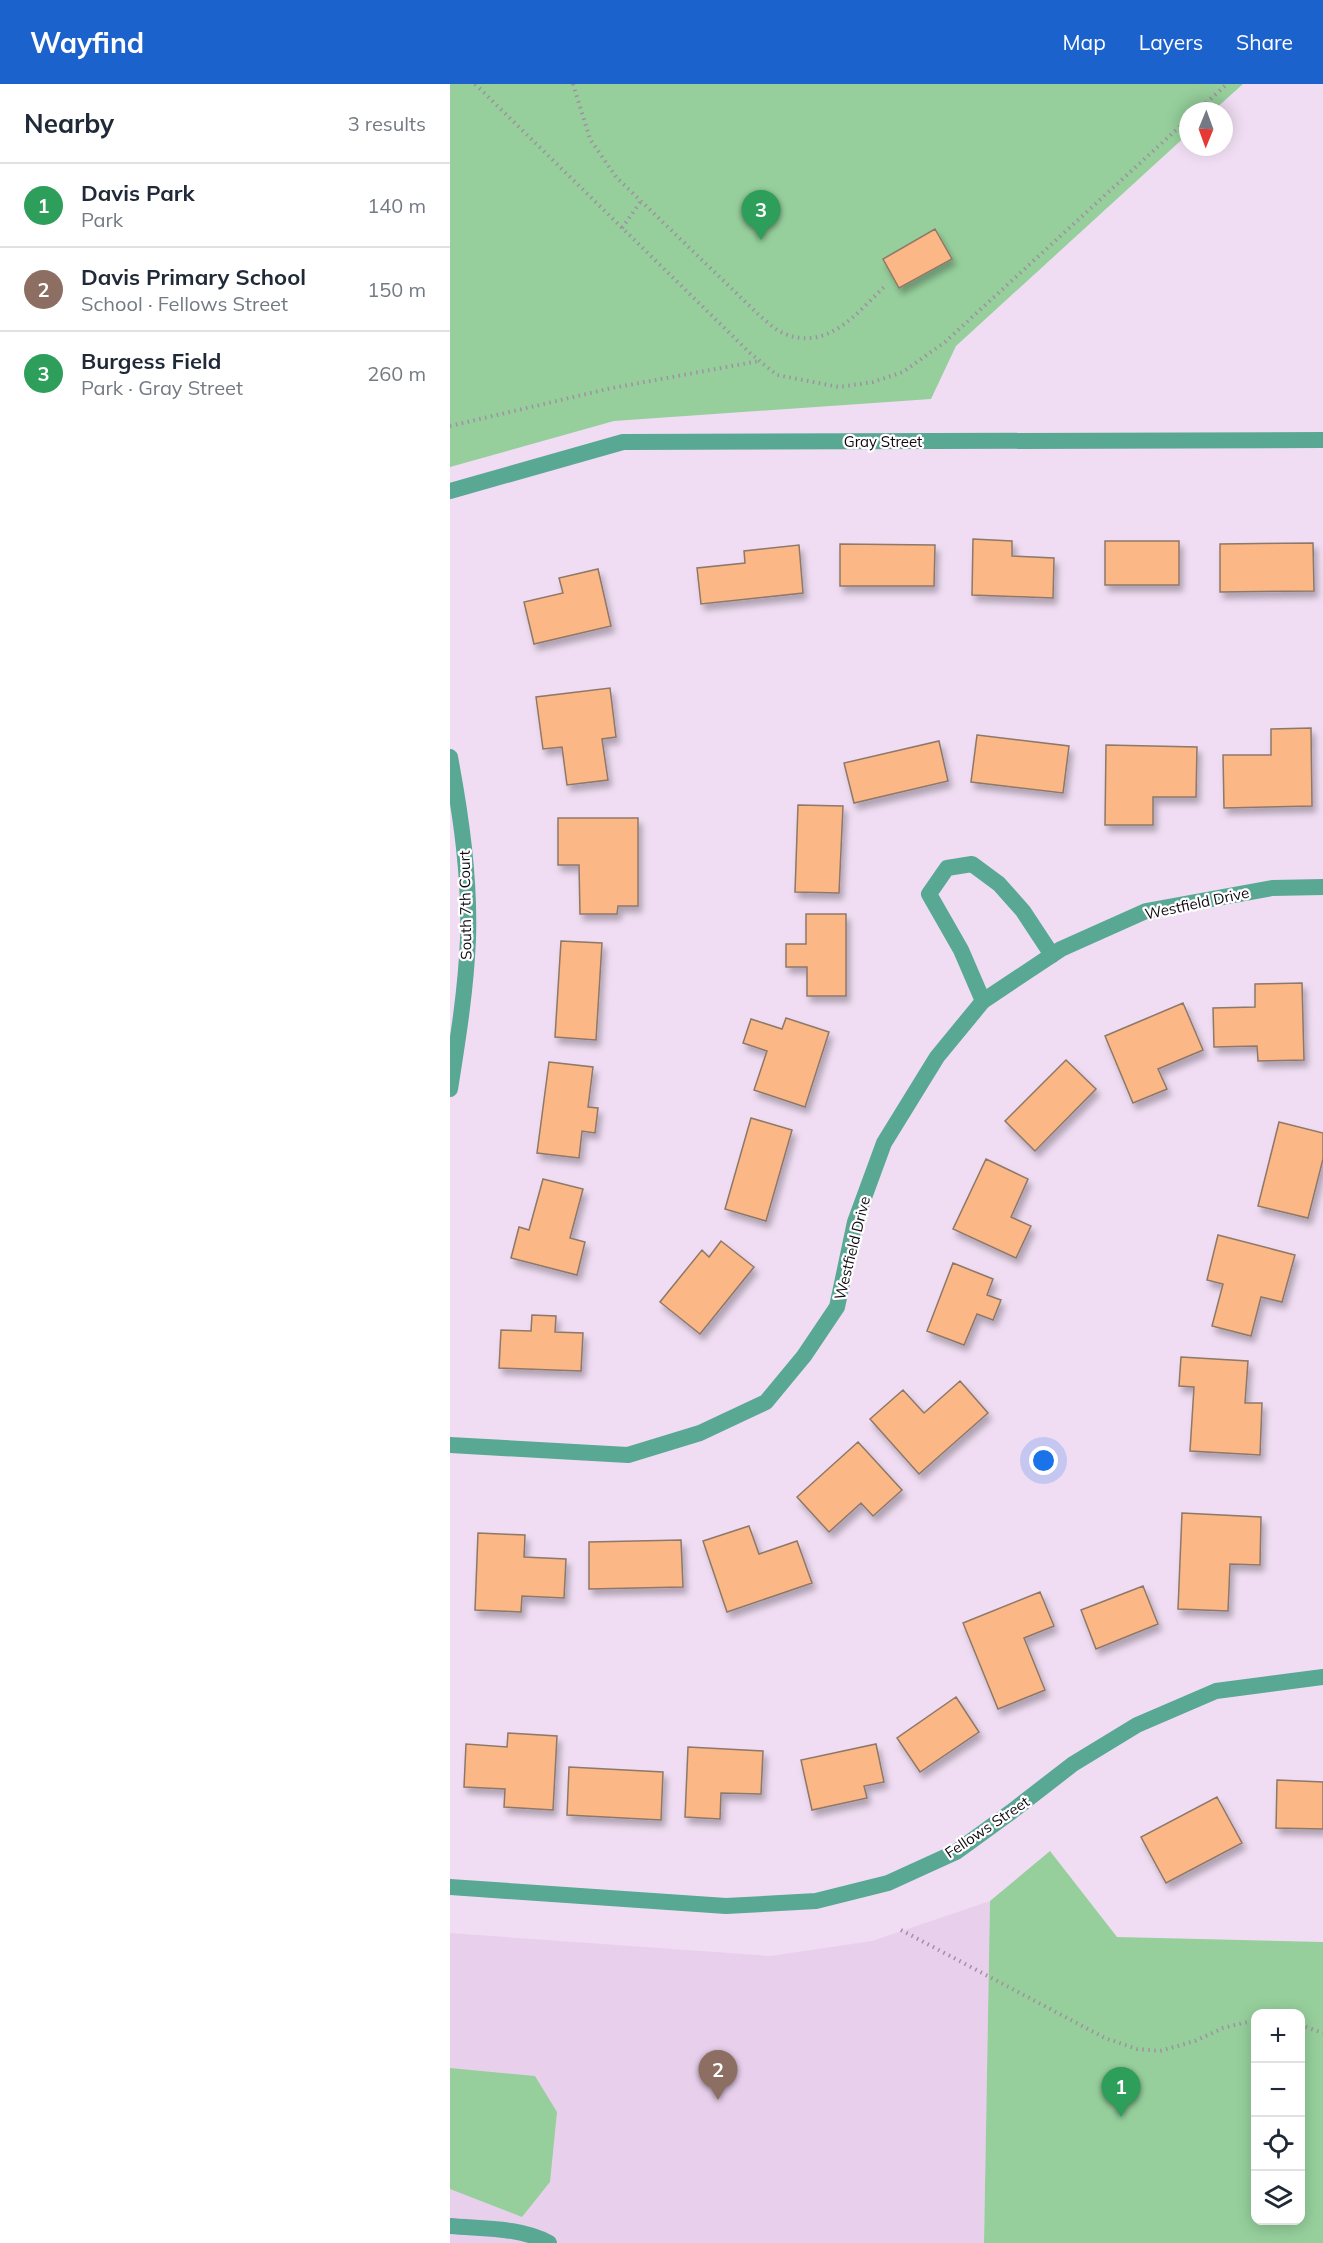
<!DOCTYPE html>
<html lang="en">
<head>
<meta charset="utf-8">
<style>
  :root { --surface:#fff; --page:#f6f6f7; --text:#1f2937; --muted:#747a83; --line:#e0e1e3; --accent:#1c62cd }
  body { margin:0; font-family:Mulish,sans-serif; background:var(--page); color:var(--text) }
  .controls { position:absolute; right:18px; bottom:18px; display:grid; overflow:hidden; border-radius:12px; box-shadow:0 3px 15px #0003 }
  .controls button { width:54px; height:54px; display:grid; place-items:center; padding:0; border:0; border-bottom:2px solid var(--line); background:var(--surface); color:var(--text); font:30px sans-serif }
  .compass { position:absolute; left:729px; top:18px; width:54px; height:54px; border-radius:50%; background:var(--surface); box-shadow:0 3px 15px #0003; rotate:181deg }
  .you { position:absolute; left:594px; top:1377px; width:21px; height:21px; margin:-15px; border:4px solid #fff; border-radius:50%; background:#1a73e8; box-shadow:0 0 0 9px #1a73e833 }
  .badge { display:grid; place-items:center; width:39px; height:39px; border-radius:50%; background:var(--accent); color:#fff; font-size:20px; font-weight:700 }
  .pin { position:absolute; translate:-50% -50px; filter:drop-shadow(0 2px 3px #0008) }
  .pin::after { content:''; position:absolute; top:32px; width:21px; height:18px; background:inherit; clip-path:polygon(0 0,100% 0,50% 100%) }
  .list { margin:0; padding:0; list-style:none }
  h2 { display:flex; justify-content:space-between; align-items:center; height:78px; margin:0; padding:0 24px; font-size:26px }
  h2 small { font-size:20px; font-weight:400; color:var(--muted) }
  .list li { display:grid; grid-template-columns:39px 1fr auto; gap:18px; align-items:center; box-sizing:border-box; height:84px; padding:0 24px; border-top:2px solid var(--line) }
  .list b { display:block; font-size:22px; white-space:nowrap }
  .list p { margin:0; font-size:20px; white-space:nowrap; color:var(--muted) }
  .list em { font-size:20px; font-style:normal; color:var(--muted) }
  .icon { flex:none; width:33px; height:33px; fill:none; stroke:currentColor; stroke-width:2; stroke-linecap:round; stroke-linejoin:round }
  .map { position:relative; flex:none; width:873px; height:2159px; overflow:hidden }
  header { display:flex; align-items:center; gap:36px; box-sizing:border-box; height:84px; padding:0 30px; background:var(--accent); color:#fff }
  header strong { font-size:28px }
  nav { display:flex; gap:33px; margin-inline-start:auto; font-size:21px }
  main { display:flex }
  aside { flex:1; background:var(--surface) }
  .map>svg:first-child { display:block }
  .built { fill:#e8d0ec }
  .green { fill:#96cf9c; fill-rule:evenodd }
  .building { fill:#fbb785; stroke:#8e7869; stroke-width:1.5; filter:url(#shadow) }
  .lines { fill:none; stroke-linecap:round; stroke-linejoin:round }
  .path { stroke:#a091a2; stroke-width:4; stroke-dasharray:1.5 4.5; stroke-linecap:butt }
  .service { stroke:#58a894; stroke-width:16 }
  .minor { stroke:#58a894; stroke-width:16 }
  .labels { text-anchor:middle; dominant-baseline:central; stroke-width:4.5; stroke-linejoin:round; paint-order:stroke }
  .street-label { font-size:15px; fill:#0f0910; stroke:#fff }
</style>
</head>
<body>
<header>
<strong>Wayfind</strong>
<nav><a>Map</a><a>Layers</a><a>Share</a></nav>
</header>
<main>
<aside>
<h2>Nearby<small>3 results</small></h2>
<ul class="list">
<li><span class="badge" style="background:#2e9e5b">1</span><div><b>Davis Park</b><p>Park</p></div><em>140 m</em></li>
<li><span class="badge" style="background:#8d6e63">2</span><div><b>Davis Primary School</b><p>School · Fellows Street</p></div><em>150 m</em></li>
<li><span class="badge" style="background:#2e9e5b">3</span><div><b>Burgess Field</b><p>Park · Gray Street</p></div><em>260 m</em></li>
</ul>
</aside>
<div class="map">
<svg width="873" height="2159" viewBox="0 0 873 2159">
  <defs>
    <filter id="shadow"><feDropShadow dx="3.5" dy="6" stdDeviation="3" flood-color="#0004"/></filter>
  </defs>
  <rect width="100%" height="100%" fill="#f0ddf3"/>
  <path class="built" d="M540 1817 534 2159H0V1849L320 1872 422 1857Z"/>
  <path class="green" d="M0 0H793L763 27H738V50L506 262 481 315 164 337 0 383Z
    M600 1767 667 1853 873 1858V2159H534L540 1817ZM806 1930H850V2136H806Z
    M0 1984 85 1992 107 2028 100 2098 72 2133 0 2105Z"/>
  <path class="building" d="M485 145 502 175 449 204 433 175Z
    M523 455 562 457V472L604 474 603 514 522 511Z
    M655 457H729V501H655Z
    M863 459 864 507 770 508V460Z
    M390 460 485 461 484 502H390Z
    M349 461 353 509 251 520 247 484 295 479 294 467Z
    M148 485 161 542 84 560 74 518 113 509 109 494Z
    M160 604 166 653 152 655 158 696 117 701 112 663 93 665 86 613Z
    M861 644 862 722 774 724 773 671H821V645Z
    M527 651 619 662 613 709 521 698Z
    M489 657 498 697 404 719 394 679Z
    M656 661 747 663 746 713H703V741H655Z
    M348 721 393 722 389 809 345 808Z
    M108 734H188V822H168L167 830H130L129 781H108Z
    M356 830H396V912H357V883H336V860H356Z
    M111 857 152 859 146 956 105 953Z
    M852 899 854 976 808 977 807 962 764 963 763 924 805 923V900Z
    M733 919 753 966 708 985 717 1005 683 1019 655 952Z
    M336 934 379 948 355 1023 304 1006 317 967 293 959 301 935 332 945Z
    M616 976 646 1005 585 1067 555 1037Z
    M99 978 143 983 138 1023 148 1024 145 1049 132 1047 129 1074 87 1069Z
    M301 1034 342 1046 316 1137 275 1125Z
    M829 1038 873 1049V1075L858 1134 808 1122Z
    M536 1075 578 1095 561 1133 581 1142 566 1174 503 1145Z
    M93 1095 133 1105 120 1154 135 1158 127 1191 61 1174 69 1143 79 1146Z
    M768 1151 845 1171 832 1218 811 1213 801 1252 762 1242 773 1200 757 1196Z
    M271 1157 304 1183 250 1250 210 1218 252 1166 259 1173Z
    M503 1179 543 1195 537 1211 551 1216 543 1236 527 1230 514 1261 477 1247Z
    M82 1231 106 1232 105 1248 133 1249 131 1287 49 1284 51 1246 81 1247Z
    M731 1273 798 1277 795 1319H812L810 1371 740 1367 744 1303 729 1302Z
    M510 1297 538 1329 469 1390 420 1335 453 1306 474 1329Z
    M408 1358 452 1406 423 1432 411 1419 379 1448 347 1413Z
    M732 1429 811 1433 810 1481 780 1480 778 1527 728 1525Z
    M299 1442 309 1470 347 1457 362 1499 277 1528 253 1457Z
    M28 1449 75 1451 74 1473 116 1475 114 1514 72 1512 71 1528 25 1526Z
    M231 1456 233 1503 139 1505V1458Z
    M693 1502 708 1540 646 1565 631 1526Z
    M590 1508 604 1542 574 1554 595 1606 548 1625 513 1539Z
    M506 1613 529 1648 470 1688 447 1654Z
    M58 1649 107 1652 103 1726 54 1723 55 1705 14 1703 16 1660 57 1663Z
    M426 1660 434 1698 414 1702 417 1714 362 1726 351 1676Z
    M238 1663 313 1667 311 1710 271 1709 270 1735 235 1733Z
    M119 1683 213 1688 211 1736 117 1731Z
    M827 1696 873 1698V1745L826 1744Z
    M767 1713 792 1759 716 1799 691 1753Z"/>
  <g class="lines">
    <path class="path" d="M25 0 300 269 327 291 389 303 423 298 453 288 495 258 738 35
      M123 0 140 55 166 93 308 230C316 237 325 246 335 250 378 267 407 229 434 203
      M747 27 777 0
      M172 144 191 117
      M0 342 162 304 309 277
      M451 1846 655 1954 687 1965 710 1967 745 1957 773 1944 806 1936
      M850 1941 873 1949"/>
    <path class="service" d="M533 917 511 866 479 810 497 784 522 780 549 800 573 827 602 871
      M0 2142C31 2145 71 2143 99 2159"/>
    <path class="minor" d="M0 407 173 358 873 356
      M0 673C11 732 20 793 18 855 16 905 8 955 0 1005
      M0 1361 178 1371 250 1349 316 1318 354 1272 387 1223 405 1138 434 1059 487 973 533 917 611 865 696 827 822 804 873 803
      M0 1803 276 1822 366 1817 438 1799 506 1768 561 1728 623 1680 687 1641 766 1607 873 1593"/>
  </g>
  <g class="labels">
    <g class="street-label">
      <text x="433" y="357">Gray Street</text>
      <text transform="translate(747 819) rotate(-12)">Westfield Drive</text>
      <text transform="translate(15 821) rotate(-91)">South 7th Court</text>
      <text transform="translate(402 1164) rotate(-76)">Westfield Drive</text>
      <text transform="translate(537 1743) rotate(-34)">Fellows Street</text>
    </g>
  </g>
</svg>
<div class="controls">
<button>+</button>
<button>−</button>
<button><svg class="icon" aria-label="locate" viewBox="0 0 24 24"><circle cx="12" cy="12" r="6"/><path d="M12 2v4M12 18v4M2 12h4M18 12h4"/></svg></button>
<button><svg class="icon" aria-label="layers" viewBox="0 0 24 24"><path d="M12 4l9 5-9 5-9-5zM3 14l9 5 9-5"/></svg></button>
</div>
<svg class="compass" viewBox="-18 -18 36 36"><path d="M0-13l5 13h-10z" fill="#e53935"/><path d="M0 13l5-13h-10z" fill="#747a83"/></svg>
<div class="you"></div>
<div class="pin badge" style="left:671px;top:2033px;background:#2e9e5b">1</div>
<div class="pin badge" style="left:268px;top:2016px;background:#8d6e63">2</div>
<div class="pin badge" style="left:311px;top:156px;background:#2e9e5b">3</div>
</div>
</main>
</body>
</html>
